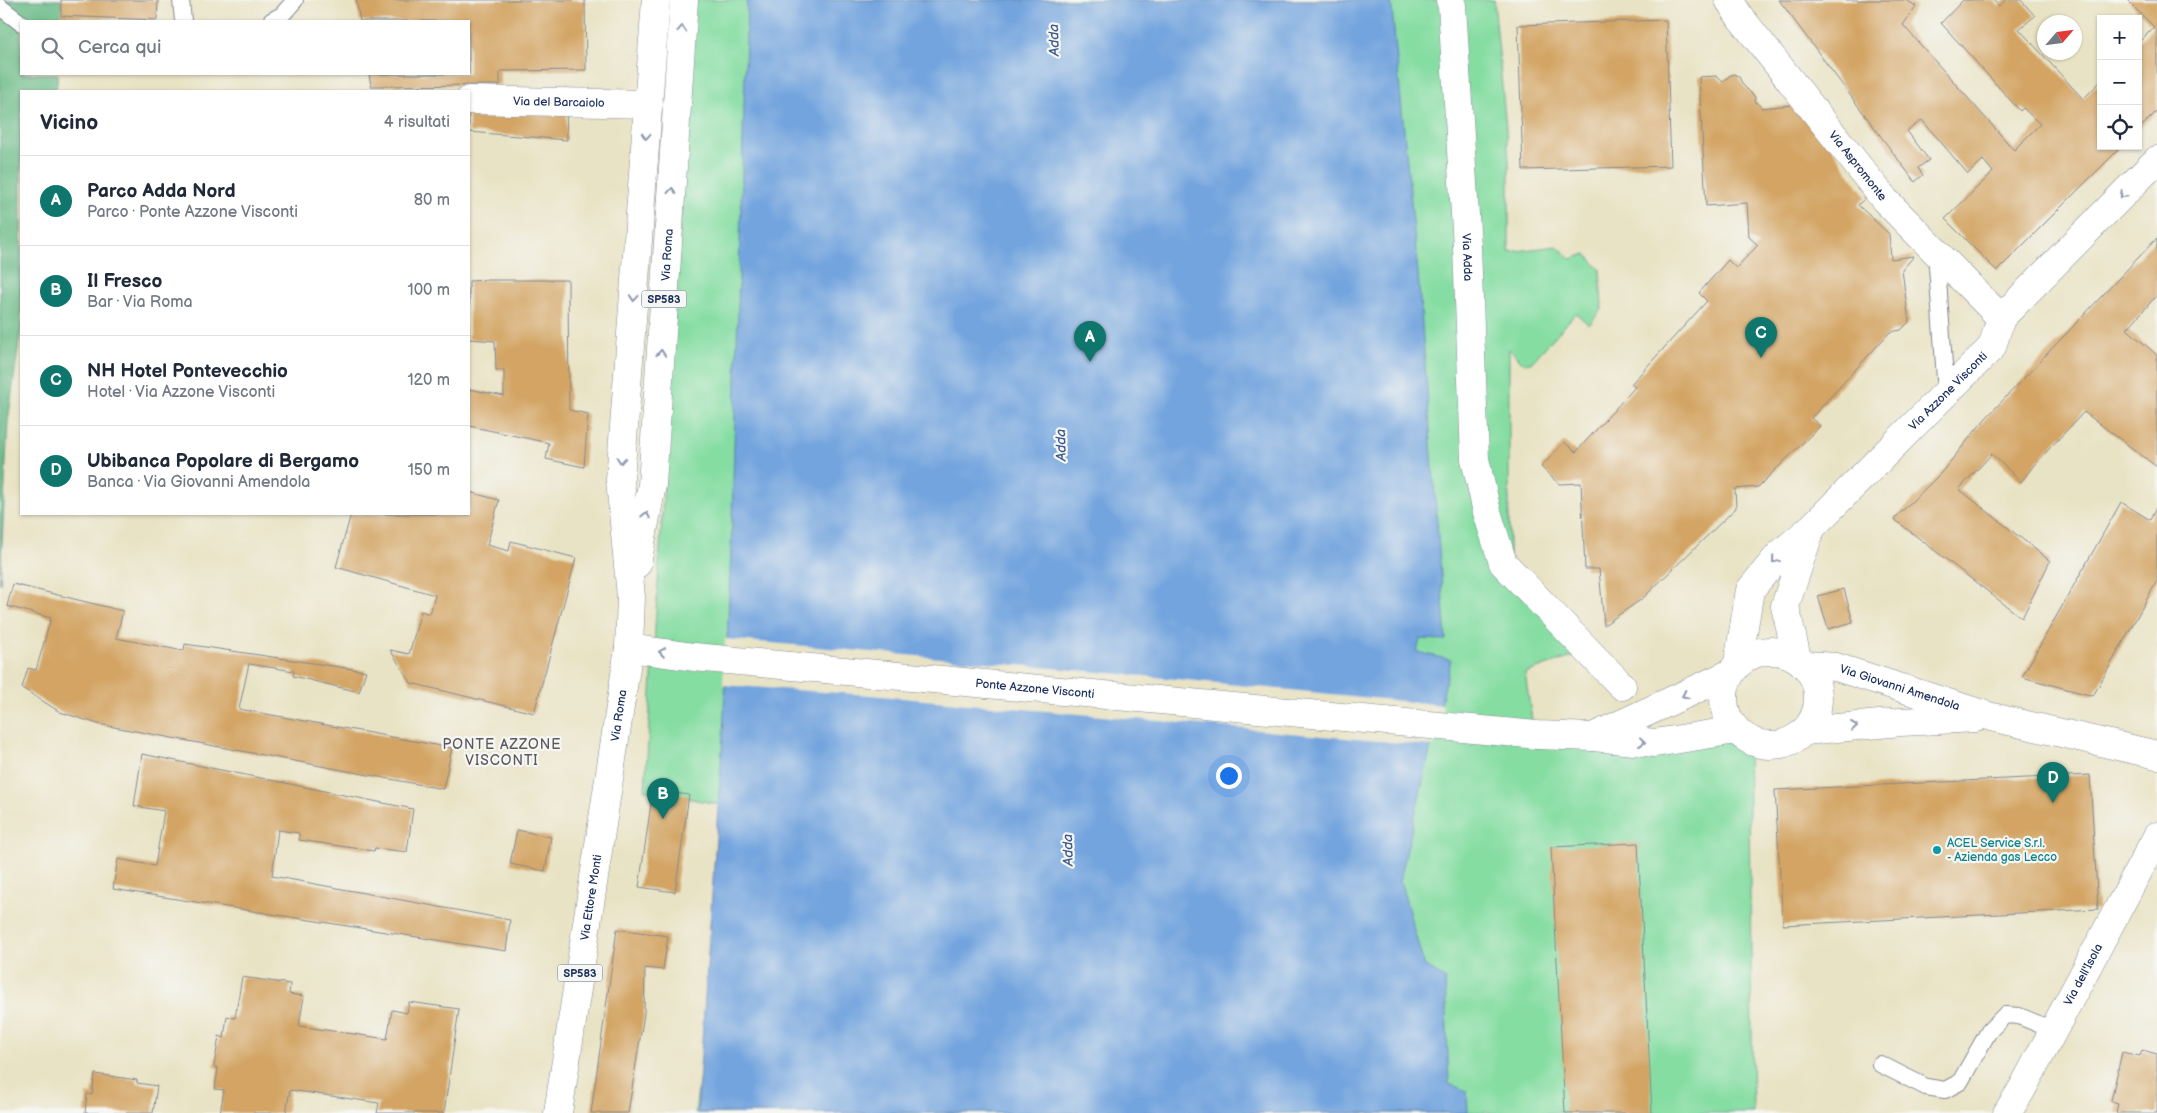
<!DOCTYPE html>
<html lang="it">
<head>
<meta charset="utf-8">
<style>
  :root { --surface:#fff; --page:#f2f2f3; --text:#1f2937; --muted:#747a83; --line:#e0e1e3; --accent:#0f766e }
  body { margin:0; font-family:"Balsamiq Sans",sans-serif; background:var(--page); color:var(--text) }
  .controls { position:absolute; right:15px; top:15px; display:grid; overflow:hidden; border-radius:0px; box-shadow:0 1px 4px #0004 }
  .controls button { width:45px; height:45px; display:grid; place-items:center; padding:0; border:0; border-bottom:1px solid var(--line); background:var(--surface); color:var(--text); font:25px sans-serif }
  .compass { position:absolute; left:2037px; top:15px; width:45px; height:45px; border-radius:50%; background:var(--surface); box-shadow:0 1px 4px #0004; rotate:62deg }
  .you { position:absolute; left:1228px; top:775px; width:18px; height:18px; margin:-12px; border:4px solid #fff; border-radius:50%; background:#1a73e8; box-shadow:0 0 0 8px #1a73e833 }
  .badge { display:grid; place-items:center; width:32px; height:32px; border-radius:50%; background:var(--accent); color:#fff; font-size:16px; font-weight:700 }
  .pin { position:absolute; translate:-50% -41px; filter:drop-shadow(0 1px 2px #0008) }
  .pin::after { content:''; position:absolute; top:26px; width:18px; height:15px; background:inherit; clip-path:polygon(0 0,100% 0,50% 100%) }
  .list { margin:0; padding:0; list-style:none }
  h2 { display:flex; justify-content:space-between; align-items:center; height:65px; margin:0; padding:0 20px; font-size:21px }
  h2 small { font-size:16px; font-weight:400; color:var(--muted) }
  .list li { display:grid; grid-template-columns:32px 1fr auto; gap:15px; align-items:center; box-sizing:border-box; height:90px; padding:0 20px; border-top:1px solid var(--line) }
  .list b { display:block; font-size:19px; white-space:nowrap }
  .list p { margin:0; font-size:16px; white-space:nowrap; color:var(--muted) }
  .list em { font-size:16px; font-style:normal; color:var(--muted) }
  .icon { flex:none; width:28px; height:28px; fill:none; stroke:currentColor; stroke-width:2; stroke-linecap:round; stroke-linejoin:round }
  .map { position:relative; flex:none; width:2157px; height:1113px; overflow:hidden }
  .search { position:absolute; background:var(--surface); box-shadow:0 1px 4px #0004; left:20px; top:20px; width:450px; height:55px; display:flex; align-items:center; gap:12px; box-sizing:border-box; padding:0 18px; border-radius:0px; color:var(--muted); font-size:19px }
  .panel { position:absolute; background:var(--surface); box-shadow:0 1px 4px #0004; left:20px; top:90px; width:450px; height:425px; border-radius:0px }
  .map>svg:first-child { display:block }
  .green { fill:#85dda2; stroke:#508680 }
  .forest { fill:#6cbc88; stroke:#447673 }
  .water { fill:#73a4de; stroke:#476a9e }
  .pier { fill:#e9e3c5 }
  .building { fill:#d3a464 }
  .lines { fill:none; stroke-linecap:round; stroke-linejoin:round }
  .lane-casing { stroke:#828992; stroke-width:18 }
  .street-casing { stroke:#828992; stroke-width:29 }
  .secondary-casing { stroke:#828992; stroke-width:29 }
  .primary-casing { stroke:#828992; stroke-width:29 }
  .lane { stroke:#fff; stroke-width:16 }
  .street { stroke:#fff; stroke-width:28 }
  .secondary { stroke:#fff; stroke-width:28 }
  .primary { stroke:#fff; stroke-width:28 }
  .oneway { stroke:#8d97ae }
  .culture-dot { fill:#0f9aa8; stroke:#f6f6f2; stroke-width:2 }
  .labels { text-anchor:middle; dominant-baseline:central; stroke-width:4.5; stroke-linejoin:round; paint-order:stroke }
  .shield { fill:#f6f6f2; stroke:#5d6b8a; stroke-width:1 }
  .shield-label { font-size:11px; font-weight:bold; fill:#1b2f5e }
  .street-label { font-size:12px; fill:#1b2f5e; stroke:#f6f6f2 }
  .culture-label { font-size:12px; fill:#0d838f; stroke:#f6f6f2; text-anchor:start }
  .water-label { font-size:14px; font-style:italic; fill:#3a588b; stroke:#f6f6f2 }
  .neighbourhood-label { font-size:14px; letter-spacing:1px; fill:#5b5860; stroke:#f6f6f2 }
</style>
</head>
<body>
<div class="map">
<svg width="2157" height="1113" viewBox="0 0 2157 1113">
  <rect width="100%" height="100%" fill="#f6f6f2"/>
  <filter id="ink" filterUnits="userSpaceOnUse"><feTurbulence type="fractalNoise" baseFrequency=".02" numOctaves="2"/><feDisplacementMap in="SourceGraphic" scale="10" xChannelSelector="R" yChannelSelector="G"/><feConvolveMatrix kernelMatrix="1 2 1 2 8 2 1 2 1" color-interpolation-filters="sRGB"/></filter>
  <filter id="wash" filterUnits="userSpaceOnUse"><feTurbulence type="fractalNoise" baseFrequency=".0096" numOctaves="4" result="noise"/><feDisplacementMap in="SourceGraphic" scale="20" xChannelSelector="R" yChannelSelector="G"/><feGaussianBlur stdDeviation="1.12" result="paint"/><feColorMatrix in="noise" values="0 0 0 0 0 0 0 0 0 0 0 0 0 0 0 0 0 1.4 0 .05"/><feComposite in="paint" operator="in"/></filter>
  <g filter="url(#wash)">
    <rect width="100%" height="100%" fill="#e9e3c5"/>
    <path class="green" d="M694 0H1494L1509 161V252L1557 246 1571 259 1586 254 1600 269 1602 309 1589 325 1576 313 1531 363H1523L1509 349V563L1575 656 1525 673 1536 747 1748 730 1753 1113H695L733 807 645 790Z"/>
    <path class="forest" d="M0 0H62V21H21V74H58L56 91H21V328L8 422 0 584Z"/>
    <path class="water" d="M747 0H1391L1418 272 1446 640 1420 639 1417 652 1451 660 1400 880 1424 965 1445 979 1449 1084 1467 1091 1468 1113H697L723 735 731 551Z"/>
    <path class="pier" d="M725 639 1166 678 1443 705 1434 746 870 695 723 685Z"/>
    <g id="blocks">
      <path class="building" d="M61 0H158L157 20 61 16Z
        M356 0H585L586 70 500 71V85L371 86 369 74H469V21H360Z
        M1779 0H1906L1916 6 1903 25 2014 150 2040 124 2023 108 2020 111 1941 23 1963 0H1993L1999 6 2006 0H2021L2035 16 2019 29 2083 99 2101 81V146H2122L1997 271 1945 219 1993 172 1983 160 1968 174 1922 120 1907 131 1929 160 1918 168 1923 175 1915 182Z
        M2127 0H2157V111L2138 130V43L2154 27Z
        M1666 20 1671 166 1523 170 1518 25Z
        M1734 74 1739 77 1743 85 1755 97V101L1762 108 1801 104 1866 197 1858 205 1889 234 1891 259 1914 256 1902 270 1909 322 1901 330 1890 332 1811 418 1820 426 1758 487 1735 489 1736 508 1642 599 1604 625 1599 569H1585L1581 483 1559 484 1541 467 1564 442 1576 452 1635 387 1631 384 1707 301 1699 293 1728 260 1736 268 1758 245 1749 237 1747 203 1706 206 1699 77 1716 76 1723 82 1729 76Z
        M566 103 567 140 469 132V107Z
        M2157 238V295L2127 329 2157 355V467L2084 412 2034 465 2021 482 1992 454 1959 489 2050 561 2022 618 1894 519 1940 474 1985 419Z
        M488 280H568L569 410 588 414 584 467 546 459 549 443 469 426V389L504 396V370H496L495 341 469 339V281Z
        M469 492 499 500 487 545 509 551 511 541 576 558 534 713 411 683 390 650 409 654 421 611 430 614 435 595 336 567 351 514H469Z
        M2121 502 2150 520 2157 506V581L2093 696 2022 677Z
        M13 584 123 611 116 638 184 651 185 644 366 671 359 692 293 676 294 671 249 664 239 709 452 748 443 789 98 724 60 712 22 688 28 668 36 670 51 618 7 606Z
        M1844 589 1853 622 1828 629 1818 596Z
        M142 754 413 809 407 852 375 848 374 851 299 840V833L278 830 272 876 510 920 506 951 113 889 118 859 155 866 164 811 134 806Z
        M2090 775 2098 909 1783 925 1775 790Z
        M653 790 689 795 675 892 639 887Z
        M517 830 551 837 545 871 510 864Z
        M1638 843 1652 1113H1565L1551 847Z
        M617 929 668 936 663 970 645 968 644 1014 628 1113H591Z
        M242 977 290 984 289 994 304 996 299 1026 387 1039 392 1010 407 1013 409 1002 459 1009 444 1113H377L379 1103 290 1090 286 1113H220L224 1090 215 1089 218 1068 214 1067 219 1036 224 1038 227 1016 235 1018Z
        M2142 1050 2157 1054V1113H2116L2118 1103 2111 1101 2122 1052 2140 1056Z
        M95 1074 137 1080V1083L157 1086 153 1113H85L87 1094 92 1095Z"/>
    </g>
  </g>
  <g filter="url(#ink)">
    <use href="#blocks" fill-opacity="0" stroke="#828992" stroke-width="1"/>
    <g class="lines">
      <defs>
        <path id="lane" d="M181 0 183 21
          M0 7 21 23
          M271 21 282 15 295 0
          M1936 252 1946 393
          M1880 1064 1926 1087 1945 1090 1960 1082 1989 1031 2005 1015 2019 1016 2053 1030"/>
        <g id="street">
          <path id="s1" d="M1450 0 1452 6 1467 247 1475 459 1487 512 1503 563 1622 686"/>
          <path id="s2" d="M1729 0 1740 17 1885 200 2001 318"/>
          <path id="s3" d="M469 100 649 104"/>
          <path d="M1797 658 1785 606 1811 528"/>
          <path id="s4" d="M1738 663 1750 590 1779 555 1811 528 1992 347 2001 318 2157 160"/>
          <path id="s5" d="M2007 1113 2021 1091 2157 836"/>
        </g>
        <g id="secondary">
          <path id="s6" d="M629 648 694 657 1537 735 1593 737 1655 743 1736 730"/>
          <circle cx="1771" cy="698" r="47"/>
          <path id="s7" d="M1805 665 1836 667 1992 717 2157 755"/>
          <path d="M1805 731 1901 722 1976 718"/>
          <path d="M1593 737 1729 674"/>
        </g>
        <g id="primary">
          <path id="s8" d="M637 564 652 485 684 0"/>
          <path id="s9" d="M558 1113 629 648 631 597 620 480 656 0"/>
        </g>
      </defs>
      <use href="#lane" class="lane-casing"/>
      <use href="#street" class="street-casing"/>
      <use href="#secondary" class="secondary-casing"/>
      <use href="#primary" class="primary-casing"/>
      <use href="#lane" class="lane"/>
      <use href="#street" class="street"/>
      <use href="#secondary" class="secondary"/>
      <use href="#primary" class="primary"/>
    </g>
    <defs><path id="oneway-chevron" d="M-2-3.5L2.5 0L-2 3.5" fill="none" stroke-width="1.6" stroke-linecap="round" stroke-linejoin="round" transform="scale(1.25)"/></defs>
    <g class="oneway">
      <use href="#oneway-chevron" transform="translate(682 29) rotate(-86)"/>
      <use href="#oneway-chevron" transform="translate(646 136) rotate(94)"/>
      <use href="#oneway-chevron" transform="translate(672 191) rotate(-86)"/>
      <use href="#oneway-chevron" transform="translate(2123 195) rotate(135)"/>
      <use href="#oneway-chevron" transform="translate(634 298) rotate(94)"/>
      <use href="#oneway-chevron" transform="translate(661 353) rotate(-86)"/>
      <use href="#oneway-chevron" transform="translate(621 460) rotate(94)"/>
      <use href="#oneway-chevron" transform="translate(646 515) rotate(-79)"/>
      <use href="#oneway-chevron" transform="translate(1775 560) rotate(130)"/>
      <use href="#oneway-chevron" transform="translate(662 652) rotate(-172)"/>
      <use href="#oneway-chevron" transform="translate(1685 695) rotate(155)"/>
      <use href="#oneway-chevron" transform="translate(1854 726) rotate(-6)"/>
      <use href="#oneway-chevron" transform="translate(1642 742) rotate(6)"/>
    </g>
  </g>
  <circle class="culture-dot" cx="1937" cy="850" r="5"/>
  <g class="labels">
    <g class="shield">
      <rect x="641.5" y="290.5" width="45" height="17" rx="4"/>
      <rect x="557.5" y="964.5" width="45" height="17" rx="4"/>
    </g>
    <g class="shield-label">
      <text x="664" y="299">SP583</text>
      <text x="580" y="973">SP583</text>
    </g>
    <g class="street-label">
      <text stroke="none"><textPath href="#s3" startOffset="90">Via del Barcaiolo</textPath></text>
      <text stroke="none"><textPath href="#s2" startOffset="210">Via Aspromonte</textPath></text>
      <text stroke="none"><textPath href="#s8" startOffset="311">Via Roma</textPath></text>
      <text stroke="none"><textPath href="#s1" startOffset="258">Via Adda</textPath></text>
      <text stroke="none"><textPath href="#s4" startOffset="355">Via Azzone Visconti</textPath></text>
      <text stroke="none"><textPath href="#s7" startOffset="98">Via Giovanni Amendola</textPath></text>
      <text stroke="none"><textPath href="#s6" startOffset="408">Ponte Azzone Visconti</textPath></text>
      <text stroke="none"><textPath href="#s9" startOffset="402">Via Roma</textPath></text>
      <text stroke="none"><textPath href="#s9" startOffset="218">Via Ettore Monti</textPath></text>
      <text stroke="none"><textPath href="#s5" startOffset="158">Via dell'Isola</textPath></text>
    </g>
    <g class="culture-label">
      <text x="1947" y="843">ACEL Service S.r.l.<tspan x="1947" dy="14">- Azienda gas Lecco</tspan></text>
    </g>
    <g class="water-label">
      <text transform="translate(1054 40) rotate(-91)">Adda</text>
      <text transform="translate(1061 445) rotate(-91)">Adda</text>
      <text transform="translate(1068 850) rotate(-91)">Adda</text>
    </g>
    <g class="neighbourhood-label">
      <text x="502" y="744">PONTE AZZONE<tspan x="502" dy="16">VISCONTI</tspan></text>
    </g>
  </g>
</svg>
<div class="controls">
<button>+</button>
<button>−</button>
<button><svg class="icon" aria-label="locate" viewBox="0 0 24 24"><circle cx="12" cy="12" r="6"/><path d="M12 2v4M12 18v4M2 12h4M18 12h4"/></svg></button>
</div>
<svg class="compass" viewBox="-18 -18 36 36"><path d="M0-13l5 13h-10z" fill="#e53935"/><path d="M0 13l5-13h-10z" fill="#747a83"/></svg>
<div class="you"></div>
<div class="pin badge" style="left:1090px;top:362px">A</div>
<div class="pin badge" style="left:663px;top:819px">B</div>
<div class="pin badge" style="left:1761px;top:358px">C</div>
<div class="pin badge" style="left:2053px;top:803px">D</div>
<div class="search"><svg class="icon" aria-label="search" viewBox="0 0 24 24"><circle cx="10" cy="10" r="6"/><path d="M15 15l6 6"/></svg>Cerca qui</div>
<section class="panel">
<h2>Vicino<small>4 risultati</small></h2>
<ul class="list">
<li><span class="badge">A</span><div><b>Parco Adda Nord</b><p>Parco · Ponte Azzone Visconti</p></div><em>80 m</em></li>
<li><span class="badge">B</span><div><b>Il Fresco</b><p>Bar · Via Roma</p></div><em>100 m</em></li>
<li><span class="badge">C</span><div><b>NH Hotel Pontevecchio</b><p>Hotel · Via Azzone Visconti</p></div><em>120 m</em></li>
<li><span class="badge">D</span><div><b>Ubibanca Popolare di Bergamo</b><p>Banca · Via Giovanni Amendola</p></div><em>150 m</em></li>
</ul>
</section>
</div>
</body>
</html>
